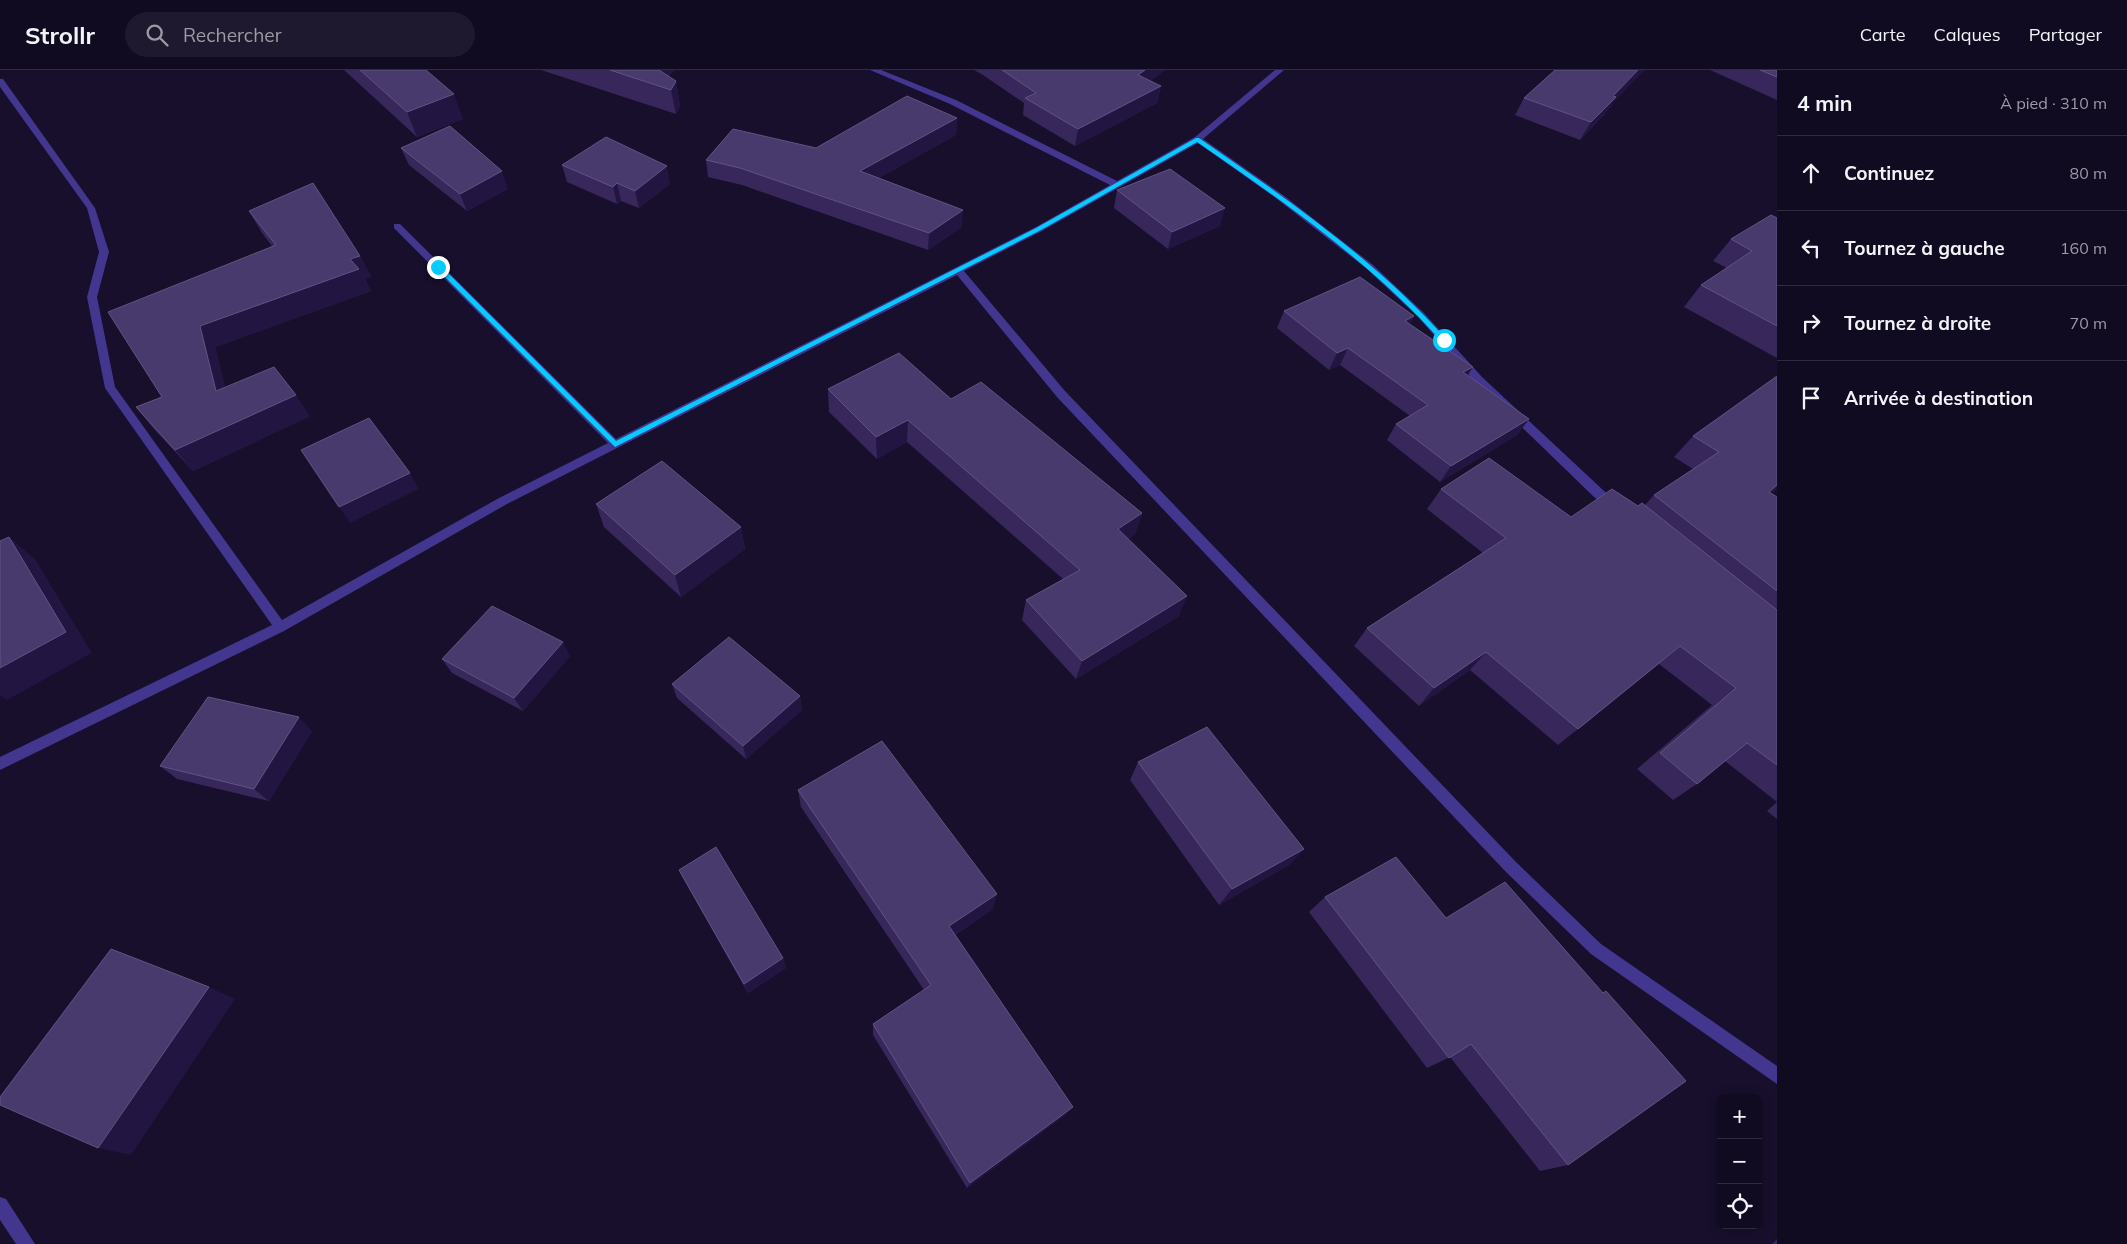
<!DOCTYPE html>
<html lang="fr">
<head>
<meta charset="utf-8">
<style>
  :root { --surface:#110b21; --page:#1e192e; --text:#f1f3f6; --muted:#9c9ba5; --line:#302b3f }
  body { margin:0; font-family:Mulish,sans-serif; background:var(--page); color:var(--text) }
  .controls { position:absolute; right:15px; bottom:15px; display:grid; overflow:hidden; border-radius:8px; box-shadow:0 2px 12px #0003 }
  .controls button { width:45px; height:45px; display:grid; place-items:center; padding:0; border:0; border-bottom:1px solid var(--line); background:var(--surface); color:var(--text); font:25px sans-serif }
  .stop { position:absolute; width:15px; height:15px; margin:-11px; border:4px solid #06cbff; border-radius:50%; background:#fff }
  .stop.end { background:#06cbff; border-color:#fff; box-shadow:0 1px 5px #0008 }
  .list { margin:0; padding:0; list-style:none }
  h2 { display:flex; justify-content:space-between; align-items:center; height:65px; margin:0; padding:0 20px; font-size:21px }
  h2 small { font-size:16px; font-weight:400; color:var(--muted) }
  .list li { display:grid; grid-template-columns:32px 1fr auto; gap:15px; align-items:center; box-sizing:border-box; height:75px; padding:0 20px; border-top:1px solid var(--line) }
  .list b { display:block; font-size:19px; white-space:nowrap }
  .list em { font-size:16px; font-style:normal; color:var(--muted) }
  .icon { flex:none; width:28px; height:28px; fill:none; stroke:currentColor; stroke-width:2; stroke-linecap:round; stroke-linejoin:round }
  .map { position:relative; flex:none; width:1777px; height:1174px; overflow:hidden }
  header { display:flex; align-items:center; gap:30px; box-sizing:border-box; height:70px; padding:0 25px; background:var(--surface); border-bottom:1px solid var(--line) }
  header strong { font-size:24px }
  nav { display:flex; gap:28px; margin-inline-start:auto; font-size:18px }
  .search { width:350px; height:45px; background:var(--page); display:flex; align-items:center; gap:12px; box-sizing:border-box; padding:0 18px; border-radius:28px; color:var(--muted); font-size:19px }
  main { display:flex }
  aside { flex:1; background:var(--surface) }
  .map>svg:first-child { display:block }
  .lines { fill:none; stroke-linecap:round; stroke-linejoin:round }
  .street { fill:#43368f; fill-rule:evenodd }
  .wall { fill:#37275b }
  .shaded-wall { fill:#221541 }
  .building { fill:#493a6d; stroke:#615384 }
  .route { fill:#06cbff }
</style>
</head>
<body>
<header>
<strong>Strollr</strong>
<div class="search"><svg class="icon" aria-label="search" viewBox="0 0 24 24"><circle cx="10" cy="10" r="6"/><path d="M15 15l6 6"/></svg>Rechercher</div>
<nav><a>Carte</a><a>Calques</a><a>Partager</a></nav>
</header>
<main>
<div class="map">
<svg width="1777" height="1174" viewBox="0 0 1777 1174">
  <rect width="100%" height="100%" fill="#170f2c"/>
  <g class="lines">
    <path class="street" d="M870 0H881L956 30 1117 111 1195 67 1275 0H1284L1203 69 1283 125 1373 195 1424 243 1482 307 1618 434 1620 437 1618 440H1610L1593 426 1474 311 1418 247 1367 199 1277 129 1198 73 1042 161 964 201 1065 321 1516 792 1601 874 1777 996V1014L1591 884 1506 802 1057 327 957 205 507 434 284 561 0 700V687L272 555 105 318 87 227 99 182 87 138 0 17V9H3L95 138 109 182 97 227 115 317 282 550 499 428 608 373 394 158V154H400L616 369 1036 157 1110 115 950 34Z
      M0 1127 6 1129 35 1174H16L0 1150Z"/>
  </g>
  <path class="wall" d="M344 0H426L463 49 417 67Z
    M541 0H674L668 6 676 11 680 36 676 44Z
    M974 0H1165L1150 11 1161 16 1157 33 1075 76 1023 45 1024 33 983 5Z
    M1710 0H1777V30Z
    M1524 28 1612 34 1605 44 1580 70 1515 45Z
    M957 48 956 65 879 108 962 157 928 180 742 115 708 107 706 90 816 78Z
    M401 78 508 119 467 141 409 95Z
    M562 95 670 114 639 138 621 131 617 134 567 112Z
    M1117 120 1220 156 1168 179 1114 138Z
    M249 141 360 186 371 207 365 209 371 221 215 277 225 317 310 346 193 401 153 358 136 337 162 327 272 176 262 163Z
    M1777 148V288L1684 237 1701 215 1727 198 1713 191 1731 169Z
    M1284 241 1414 246 1410 254 1473 297 1467 305 1529 349 1517 365 1440 412 1387 370 1396 354 1410 346 1340 295 1329 300 1277 258Z
    M1777 306V419L1771 423 1777 427V749L1767 741 1777 732 1725 691 1697 714 1673 730 1637 699 1712 635 1659 594 1558 675 1470 600 1419 636 1354 576 1367 558 1483 483 1427 439 1441 419 1571 447 1645 435 1654 425 1693 399 1674 387 1693 366Z
    M828 319 951 329 1142 443 1135 464 1128 469 1179 546 1076 609 1022 550 1026 530 1063 509 907 372 877 389 829 342Z
    M596 434 741 457 745 479 681 527 604 457Z
    M570 586 523 641 452 603 442 589Z
    M672 614 800 626 802 640 746 689 677 628Z
    M312 661 269 731 177 709 160 696Z
    M1138 692 1304 779 1289 795 1219 835 1130 710Z
    M798 720 993 839 955 865 1065 1045 967 1118 873 965V954L924 920 801 737Z
    M679 800 783 888 786 898 748 923 684 810Z
    M1325 827 1446 848 1603 923 1606 921 1568 1095 1540 1101 1450 987 1427 998 1309 842Z
    M1777 1169V1174H1772Z"/>
  <path class="shaded-wall" d="M650 0H674L656 15Z
    M1145 0H1165L1134 22 1138 5Z
    M1638 0H1645L1612 34 1605 44 1580 70 1591 52 1613 26Z
    M676 11 680 36 676 44 671 20Z
    M1161 16 1157 33 1075 76 1078 59Z
    M454 24 463 49 417 67 407 42Z
    M957 48 956 65 861 118 860 101Z
    M667 96 670 114 639 138 635 121Z
    M502 101 508 119 467 141 460 124Z
    M617 113 621 131 617 134 613 117Z
    M1225 138 1220 156 1168 179 1172 162Z
    M963 140 962 157 928 180 929 163Z
    M360 186 371 207 365 209 371 221 215 277 232 342 216 321 200 256 350 189Z
    M1414 246 1405 264V251Z
    M1348 278 1340 295 1329 300 1337 283Z
    M1473 297 1462 314 1463 302Z
    M296 325 310 346 193 401 175 380Z
    M1529 349 1517 365 1440 412 1451 396Z
    M908 350 907 372 877 389 876 367Z
    M410 403 419 419 350 453 339 437Z
    M1777 415V419L1747 442 1769 422Z
    M1142 443 1135 464 1111 480 1118 459Z
    M741 457 745 479 681 527 675 505Z
    M9 467 35 489 92 583 7 630 0 625V598Z
    M1187 526 1179 546 1076 609 1082 591Z
    M563 572 570 586 523 641 514 628Z
    M1486 582 1470 600 1419 636 1434 618Z
    M800 626 802 640 746 689 743 676Z
    M299 647 312 661 269 731 254 719Z
    M1304 779 1289 795 1219 835 1232 819Z
    M997 824 993 839 947 870 949 856Z
    M783 888 786 898 748 923 744 914Z
    M209 917 235 929 131 1085 98 1078Z
    M1073 1037 1065 1045 967 1118 970 1113Z"/>
  <path class="building" d="M360 0H426L454 24 407 42Z
    M610 0H659L676 11 671 20Z
    M1002 0H1145L1138 5 1161 16 1078 59 1025 28 1036 23Z
    M1555 0H1638L1613 26 1616 27 1591 52 1524 28Z
    M1760 0H1777V7Z
    M907 26 957 48 860 101 963 140 929 163 740 98 706 90 733 59 816 78Z
    M450 56 502 101 460 124 401 78Z
    M606 67 667 96 635 121 617 113 613 117 562 95Z
    M1170 99 1225 138 1172 162 1117 120Z
    M313 113 360 186 350 189 359 199 200 256 216 321 274 297 296 325 175 380 136 337 162 327 108 242 276 175 249 141Z
    M1771 145 1777 148V256L1701 215 1752 181 1731 169Z
    M1360 207 1414 246 1405 251 1473 297 1463 302 1529 349 1451 396 1396 354 1428 335 1348 278 1337 283 1284 241Z
    M899 283 951 329 981 312 1142 443 1118 459 1187 526 1082 591 1026 530 1080 500 908 350 876 367 828 319Z
    M1777 306V415L1769 422 1777 427V521L1654 425 1719 382 1693 366Z
    M369 348 410 403 339 437 301 380Z
    M1489 388 1571 447 1612 419 1638 436 1642 433 1777 540V695L1747 673 1697 714 1660 683 1736 618 1680 576 1578 659 1486 582 1434 618 1367 558 1506 468 1441 419Z
    M662 391 741 457 675 505 596 434Z
    M9 467 66 562 0 598V471Z
    M492 536 563 572 514 628 442 589Z
    M729 567 800 626 743 676 672 614Z
    M208 627 299 647 254 719 160 696Z
    M1207 657 1304 779 1232 819 1138 692Z
    M882 671 997 824 949 856 1073 1037 970 1113 873 954 931 915 798 720Z
    M716 777 783 888 744 914 679 800Z
    M1396 787 1446 848 1505 812 1603 923 1606 921 1686 1011 1568 1095 1471 974 1449 988 1325 827Z
    M111 879 209 917 98 1078 0 1035V1027Z"/>
  <path class="route" d="M1196 68H1199C1287 129 1375 189 1446 269V272H1442C1372 193 1284 132 1197 72L1041 160 615 377 435 197 440 195 616 371 1036 158Z"/>
</svg>
<div class="controls">
<button>+</button>
<button>−</button>
<button><svg class="icon" aria-label="locate" viewBox="0 0 24 24"><circle cx="12" cy="12" r="6"/><path d="M12 2v4M12 18v4M2 12h4M18 12h4"/></svg></button>
</div>
<div class="stop" style="left:1444px;top:270px"></div>
<div class="stop end" style="left:438px;top:197px"></div>
</div>
<aside>
<h2>4 min<small>À pied · 310 m</small></h2>
<ul class="list">
<li><svg class="icon" aria-label="ahead" viewBox="0 0 24 24"><path d="M12 20V5M6 11l6-6 6 6"/></svg><div><b>Continuez</b></div><em>80 m</em></li>
<li><svg class="icon" aria-label="left" viewBox="0 0 24 24"><path d="M17 20v-9H6M10 6l-5 5 5 5"/></svg><div><b>Tournez à gauche</b></div><em>160 m</em></li>
<li><svg class="icon" aria-label="right" viewBox="0 0 24 24"><path d="M7 20v-9h11M14 6l5 5-5 5"/></svg><div><b>Tournez à droite</b></div><em>70 m</em></li>
<li><svg class="icon" aria-label="arrive" viewBox="0 0 24 24"><path d="M6 21V4h12l-3 4 3 4H6"/></svg><div><b>Arrivée à destination</b></div></li>
</ul>
</aside>
</main>
</body>
</html>
